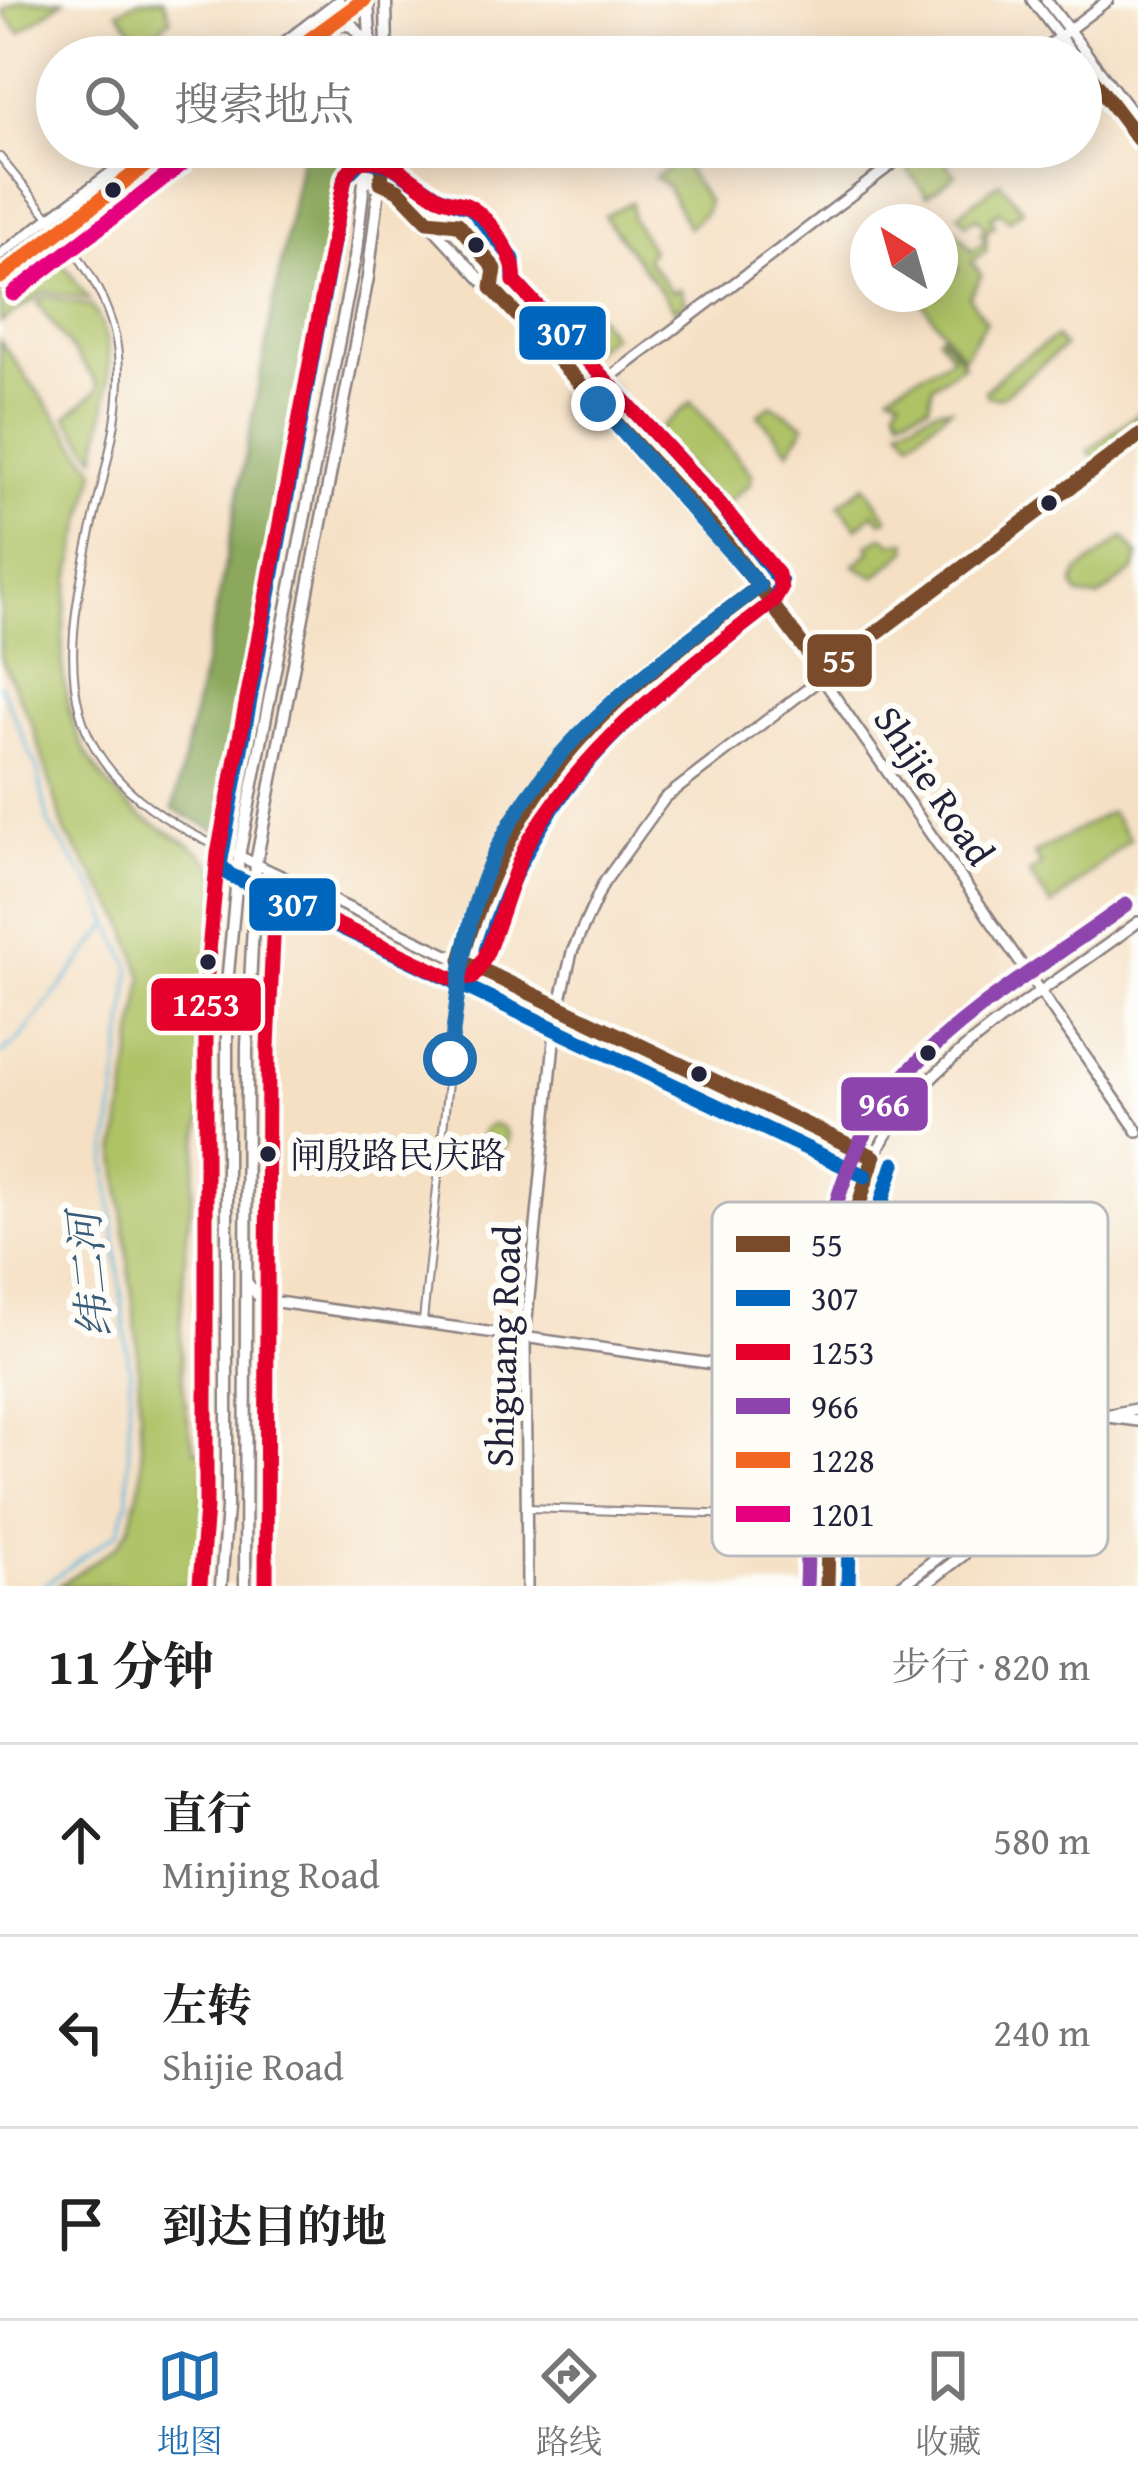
<!DOCTYPE html>
<html lang="zh">
<head>
<meta charset="utf-8">
<style>
  :root { --surface:#fff; --page:#f6f6f6; --text:#222; --muted:#767676; --line:#e0e0e0; --accent:#1f6fb2 }
  body { margin:0; font-family:"Gentium Book Plus","Noto Serif SC",serif; background:var(--page); color:var(--text) }
  .compass { position:absolute; left:850px; top:204px; width:108px; height:108px; border-radius:50%; background:var(--surface); box-shadow:0 6px 30px #0003; rotate:323deg }
  .stop { position:absolute; width:36px; height:36px; margin:-27px; border:9px solid #1f6fb2; border-radius:50%; background:#fff }
  .stop.end { background:#1f6fb2; border-color:#fff; box-shadow:0 3px 12px #0008 }
  .list { margin:0; padding:0; list-style:none }
  h2 { display:flex; justify-content:space-between; align-items:center; height:156px; margin:0; padding:0 48px; font-size:51px }
  h2 small { font-size:39px; font-weight:400; color:var(--muted) }
  .list li { display:grid; grid-template-columns:78px 1fr auto; gap:36px; align-items:center; box-sizing:border-box; height:192px; padding:0 48px; border-top:3px solid var(--line) }
  .list b { display:block; font-size:45px; white-space:nowrap }
  .list p { margin:0; font-size:39px; white-space:nowrap; color:var(--muted) }
  .list em { font-size:39px; font-style:normal; color:var(--muted) }
  .icon { flex:none; width:66px; height:66px; fill:none; stroke:currentColor; stroke-width:2; stroke-linecap:round; stroke-linejoin:round }
  .map { position:relative; flex:none; width:1138px; height:1586px; overflow:hidden }
  .search { position:absolute; background:var(--surface); box-shadow:0 6px 30px #0003; left:36px; right:36px; top:36px; height:132px; display:flex; align-items:center; gap:30px; box-sizing:border-box; padding:0 42px; border-radius:66px; color:var(--muted); font-size:45px }
  .sheet { height:732px; background:var(--surface) }
  nav { display:flex; justify-content:space-around; align-items:center; box-sizing:border-box; height:168px; border-top:3px solid var(--line); background:var(--surface); font-size:33px; color:var(--muted) }
  nav a { display:grid; justify-items:center; gap:6px }
  nav .on { color:var(--accent) }
  .map>svg:first-child { display:block }
  .green { fill:#afc266; stroke:#687250; stroke-width:3 }
  .forest { fill:#8ba85b; stroke:#56654b; stroke-width:3 }
  .lines { fill:none; stroke-linecap:round; stroke-linejoin:round }
  .stream { stroke:#5bb4d9; stroke-width:3 }
  .street-casing { stroke:#8c8180; stroke-width:10 }
  .secondary-casing { stroke:#8c8180; stroke-width:14 }
  .primary-casing { stroke:#8c8180; stroke-width:15 }
  .street { stroke:#fff; stroke-width:6 }
  .secondary { stroke:#fff; stroke-width:9 }
  .primary { stroke:#fff; stroke-width:10 }
  .bus-1-casing { stroke:#fdfcf7; stroke-width:24 }
  .bus-2-casing { stroke:#fdfcf7; stroke-width:24 }
  .bus-3-casing { stroke:#fdfcf7; stroke-width:24 }
  .bus-4-casing { stroke:#fdfcf7; stroke-width:24 }
  .bus-5-casing { stroke:#fdfcf7; stroke-width:24 }
  .bus-6-casing { stroke:#fdfcf7; stroke-width:24 }
  .bus-1 { stroke:#7a4b2a; stroke-width:15 }
  .bus-2 { stroke:#0065bd; stroke-width:15 }
  .bus-3 { stroke:#e4002b; stroke-width:15 }
  .bus-4 { stroke:#8e44ad; stroke-width:15 }
  .bus-5 { stroke:#f26522; stroke-width:15 }
  .bus-6 { stroke:#e5007d; stroke-width:15 }
  .route { stroke:#1f6fb2; stroke-width:15 }
  .bus-dot { fill:#22223b; stroke:#fdfcf7; stroke-width:4.5 }
  .labels { text-anchor:middle; dominant-baseline:central; stroke-width:12; stroke-linejoin:round; paint-order:stroke }
  .bus-label { font-size:36px; fill:#22223b; stroke:#fdfcf7; text-anchor:start }
  .street-label { font-size:39px; fill:#22223b; stroke:#fdfcf7 }
  .water-label { font-size:42px; font-style:italic; fill:#395c7a; stroke:#fdfcf7 }
  .key { fill:#fdfcf7; stroke:#bbbbbf; stroke-width:3 }
  .key-label { font-size:33px; fill:#22223b }
  .line-badge { stroke:#fdfcf7; stroke-width:4.5 }
  .badge-label { font-size:33px; text-anchor:middle; font-weight:bold; fill:#fff }
</style>
</head>
<body>
<div class="map">
<svg width="1138" height="1586" viewBox="0 0 1138 1586">
  <rect width="100%" height="100%" fill="#fdfcf7"/>
  <filter id="ink" filterUnits="userSpaceOnUse"><feTurbulence type="fractalNoise" baseFrequency=".00833" numOctaves="2"/><feDisplacementMap in="SourceGraphic" scale="24" xChannelSelector="R" yChannelSelector="G"/><feConvolveMatrix kernelMatrix="1 2 1 2 8 2 1 2 1" color-interpolation-filters="sRGB"/></filter>
  <filter id="wash" filterUnits="userSpaceOnUse"><feTurbulence type="fractalNoise" baseFrequency=".004" numOctaves="4" result="noise"/><feDisplacementMap in="SourceGraphic" scale="48" xChannelSelector="R" yChannelSelector="G"/><feGaussianBlur stdDeviation="2.7" result="paint"/><feColorMatrix in="noise" values="0 0 0 0 0 0 0 0 0 0 0 0 0 0 0 0 0 1.4 0 .05"/><feComposite in="paint" operator="in"/></filter>
  <g filter="url(#wash)">
    <rect width="100%" height="100%" fill="#f5e0c4"/>
    <path class="green" d="M20 0H64L20 33 3 12Z
      M140 0H164L171 19 142 43 118 11Z
      M933 147 956 175 927 196 904 165Z
      M681 161 708 202 705 213 688 228 667 186 655 177Z
      M1000 182 1023 210 1009 220 999 211 990 218 995 225 987 231 986 251 972 262 982 276 969 297 986 321 963 358 919 298 940 294V283L958 270 949 232 954 228 972 251 985 241 980 233 986 228 976 217 966 224 958 214Z
      M631 202 632 218 652 250 646 258 672 292 680 288 686 302 675 310 604 216Z
      M57 255 89 300 46 291 0 323V296Z
      M47 296 92 307C122 348 105 411 96 457L66 417 96 392 98 384 37 303Z
      M590 305 612 335 588 353 565 322Z
      M941 334 964 364 933 385 929 405 901 416 896 406 901 396 890 392C908 377 928 374 952 356L938 337Z
      M1056 337 1064 347 1000 398 987 396 985 391 1011 366Z
      M0 341 96 470C67 588 24 714 132 809 158 832 205 843 218 876 215 952 211 1028 203 1104 191 1215 165 1342 195 1451L207 1450 203 1586H58L118 1545 130 1526 142 1475 137 1338 116 1155 143 977 123 919 65 832 33 726 0 657Z
      M691 402 752 474 750 484 722 507 656 432Z
      M772 405 805 425 789 451 758 414Z
      M939 408H951L911 440 900 426Z
      M1138 413V428L1095 460 1088 451Z
      M865 485 888 518 882 522 874 513 857 528 839 505Z
      M884 536 892 543 907 541V551L875 577 854 565 871 551 867 545Z
      M1124 537 1138 556 1134 570 1098 598 1079 596 1073 586 1078 572Z
      M1110 812 1130 839 1052 906 1029 874 1041 865 1034 854Z
      M481 1138a13 13 0 1 1 26 0a13 13 0 1 1-26 0Z"/>
    <path class="forest" d="M303 147H348L344 215 227 820 216 831 173 809 219 597Z"/>
    <g class="lines">
      <path class="stream" d="M0 684 37 768 49 825 97 894 131 969 107 1163 130 1374 128 1501 118 1532 43 1586
        M0 1054 18 1041 110 924"/>
    </g>
  </g>
  <g filter="url(#ink)">
    <g class="lines">
      <defs>
        <path id="street" d="M0 157C42 211 102 270 116 340 125 390 112 443 100 493 56 674 44 773 239 856
          M423 1321C430 1251 438 1181 445 1111 460 964 473 845 579 732 630 676 697 634 757 589
          M527 1508 829 1518"/>
        <path id="secondary" d="M1032 0 1075 57
          M1046 0 1138 121
          M265 57 339 0
          M286 57 364 0
          M1033 57 1108 0
          M1081 64 1138 139
          M366 181 398 190 735 553 1138 1132
          M0 255 145 147
          M0 277 169 147
          M589 393 915 147
          M239 856 874 1157
          M247 1282 257 1295 277 1302 1065 1414
          M1108 1417 1138 1421
          M527 1586 525 1339 556 1021 572 952 603 884 665 798 1138 436
          M827 1586C829 1535 833 1483 834 1431 836 1311 832 1182 922 1088 983 1024 1067 976 1138 922"/>
        <path id="primary" d="M368 0 371 57
          M386 0 387 57
          M333 23 353 26 368 44
          M221 1586 227 1508V984L239 856 356 252 368 147
          M245 1586 247 1046 256 863 368 277 384 147
          M901 1586 988 1518
          M923 1586 963 1555 1010 1491 1045 1459 1065 1414 1103 1416 1138 1409"/>
      </defs>
      <use href="#street" class="street-casing"/>
      <use href="#secondary" class="secondary-casing"/>
      <use href="#primary" class="primary-casing"/>
      <use href="#street" class="street"/>
      <use href="#secondary" class="secondary"/>
      <use href="#primary" class="primary"/>
      <defs>
        <path id="bus-1" d="M1081 64 1138 139
          M384 147 381 182 398 190 428 221 458 224 495 269 492 288 725 541 823 673 1138 436
          M461 960C521 767 605 704 760 586
          M461 960 874 1157
          M827 1586C831 1440 824 1296 874 1157"/>
        <path id="bus-2" d="M486 950C541 775 636 709 774 601L781 582 719 503 514 281 513 259 471 208 438 197 390 165 362 160 345 177 220 865 230 875 865 1176
          M848 1586C852 1443 845 1301 894 1164"/>
        <path id="bus-3" d="M200 1584 206 1507V984L218 854 345 177 354 164C390 150 411 183 438 197 447 202 457 201 466 205 488 214 518 258 514 281L719 503 778 574 781 589 774 601C682 673 589 739 529 841 509 875 493 956 472 978L452 979 275 895 268 1047 266 1586"/>
        <path id="bus-4" d="M806 1585C813 1423 790 1195 909 1071 972 1005 1053 959 1126 905"/>
        <path id="bus-5" d="M286 57 364 0
          M0 277 169 147"/>
        <path id="bus-6" d="M13 294 182 164"/>
      </defs>
      <use href="#bus-1" class="bus-1-casing"/>
      <use href="#bus-2" class="bus-2-casing"/>
      <use href="#bus-3" class="bus-3-casing"/>
      <use href="#bus-4" class="bus-4-casing"/>
      <use href="#bus-5" class="bus-5-casing"/>
      <use href="#bus-6" class="bus-6-casing"/>
      <use href="#bus-1" class="bus-1"/>
      <use href="#bus-2" class="bus-2"/>
      <use href="#bus-3" class="bus-3"/>
      <use href="#bus-4" class="bus-4"/>
      <use href="#bus-5" class="bus-5"/>
      <use href="#bus-6" class="bus-6"/>
    </g>
  </g>
  <g class="lines" filter="url(#ink)">
    <path class="route" d="M450 1059C456 1007 461 955 475 904 518 759 645 672 760 586L598 404"/>
  </g>
  <g class="bus-dot">
    <circle cx="113" cy="190" r="10"/>
    <circle cx="476" cy="245" r="10"/>
    <circle cx="1049" cy="503" r="10"/>
    <circle cx="208" cy="962" r="10"/>
    <circle cx="928" cy="1053" r="10"/>
    <circle cx="699" cy="1074" r="10"/>
    <circle cx="268" cy="1154" r="10"/>
  </g>
  <g class="labels">
    <g class="bus-label">
      <text x="290" y="1154">闸殷路民庆路</text>
    </g>
    <g class="street-label">
      <text transform="translate(935 785) rotate(56)">Shijie Road</text>
      <text transform="translate(502 1346) rotate(-88)">Shiguang Road</text>
    </g>
    <g class="water-label">
      <text transform="translate(89 1275) rotate(-96)">纬二河</text>
    </g>
  </g>
  <rect x="712" y="1202" width="396" height="354" rx="18" class="key"/>
  <rect x="736" y="1236" width="54" height="16" fill="#7a4b2a"/>
  <rect x="736" y="1290" width="54" height="16" fill="#0065bd"/>
  <rect x="736" y="1344" width="54" height="16" fill="#e4002b"/>
  <rect x="736" y="1398" width="54" height="16" fill="#8e44ad"/>
  <rect x="736" y="1452" width="54" height="16" fill="#f26522"/>
  <rect x="736" y="1506" width="54" height="16" fill="#e5007d"/>
  <g class="key-label">
    <text x="811" y="1256">55</text>
    <text x="811" y="1310">307</text>
    <text x="811" y="1364">1253</text>
    <text x="811" y="1418">966</text>
    <text x="811" y="1472">1228</text>
    <text x="811" y="1526">1201</text>
  </g>
  <g class="line-badge">
    <rect x="517" y="304" width="91" height="58" rx="12" fill="#0065bd"/>
    <rect x="805" y="632" width="69" height="57" rx="12" fill="#7a4b2a"/>
    <rect x="247" y="876" width="91" height="57" rx="12" fill="#0065bd"/>
    <rect x="149" y="976" width="114" height="57" rx="12" fill="#e4002b"/>
    <rect x="839" y="1075" width="91" height="58" rx="12" fill="#8e44ad"/>
  </g>
  <g class="badge-label">
    <text x="562" y="345">307</text>
    <text x="839" y="672">55</text>
    <text x="293" y="916">307</text>
    <text x="206" y="1016">1253</text>
    <text x="884" y="1116">966</text>
  </g>
</svg>
<svg class="compass" viewBox="-18 -18 36 36"><path d="M0-13l5 13h-10z" fill="#e53935"/><path d="M0 13l5-13h-10z" fill="#767676"/></svg>
<div class="stop" style="left:450px;top:1059px"></div>
<div class="stop end" style="left:598px;top:404px"></div>
<div class="search"><svg class="icon" aria-label="search" viewBox="0 0 24 24"><circle cx="10" cy="10" r="6"/><path d="M15 15l6 6"/></svg>搜索地点</div>
</div>
<section class="sheet">
<h2>11 分钟<small>步行 · 820 m</small></h2>
<ul class="list">
<li><svg class="icon" aria-label="ahead" viewBox="0 0 24 24"><path d="M12 20V5M6 11l6-6 6 6"/></svg><div><b>直行</b><p>Minjing Road</p></div><em>580 m</em></li>
<li><svg class="icon" aria-label="left" viewBox="0 0 24 24"><path d="M17 20v-9H6M10 6l-5 5 5 5"/></svg><div><b>左转</b><p>Shijie Road</p></div><em>240 m</em></li>
<li><svg class="icon" aria-label="arrive" viewBox="0 0 24 24"><path d="M6 21V4h12l-3 4 3 4H6"/></svg><div><b>到达目的地</b></div></li>
</ul>
</section>
<nav>
<a class="on"><svg class="icon" aria-label="map" viewBox="0 0 24 24"><path d="M3 6l6-2 6 2 6-2v14l-6 2-6-2-6 2zM9 4v14M15 6v14"/></svg>地图</a>
<a><svg class="icon" aria-label="directions" viewBox="0 0 24 24"><path d="M12 3l9 9-9 9-9-9zM9 14v-3h6M13 9l2 2-2 2"/></svg>路线</a>
<a><svg class="icon" aria-label="saved" viewBox="0 0 24 24"><path d="M7 4h10v16l-5-4-5 4z"/></svg>收藏</a>
</nav>
</body>
</html>
